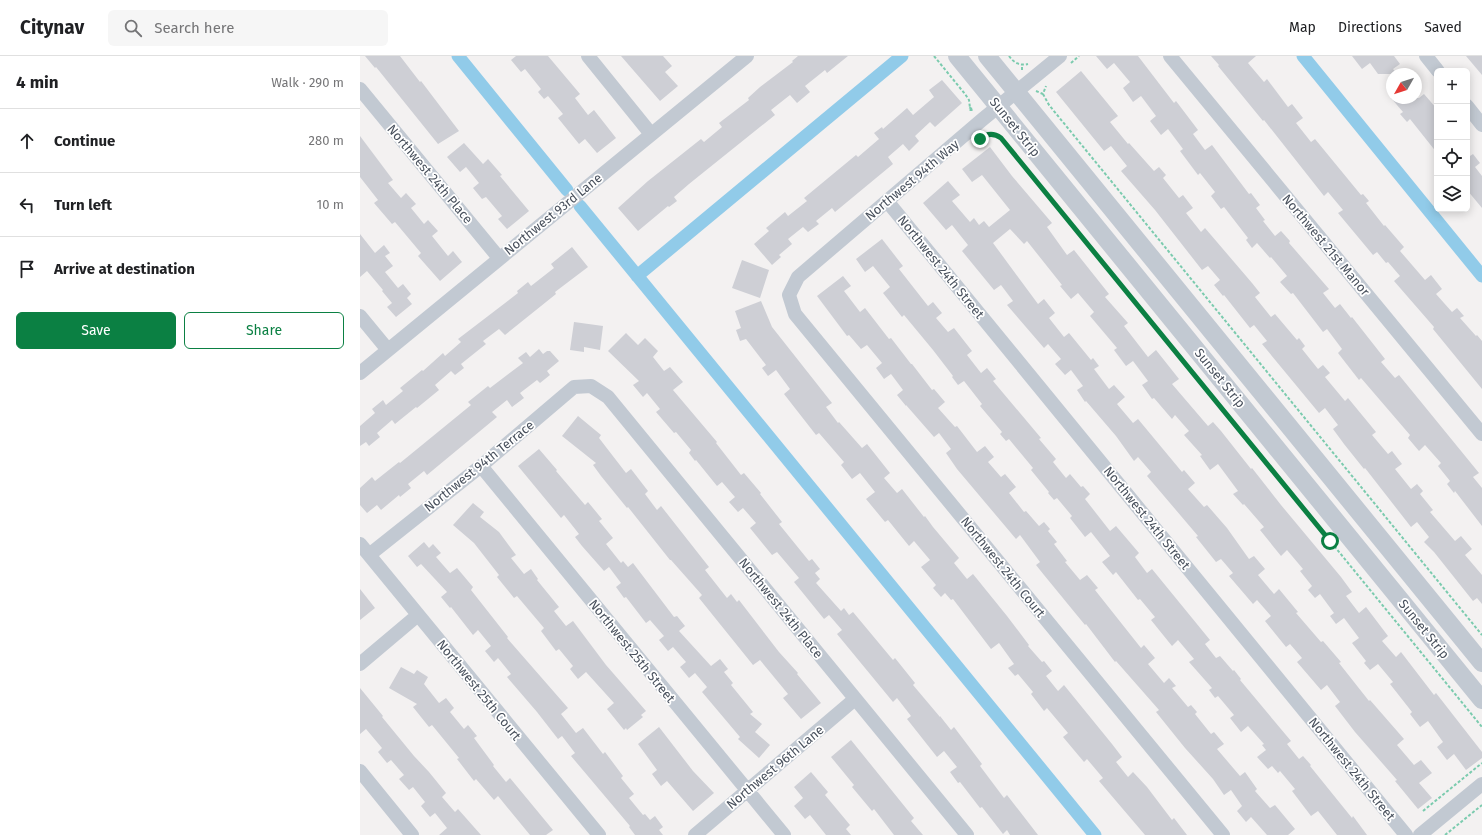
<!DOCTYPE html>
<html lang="en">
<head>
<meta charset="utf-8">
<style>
  :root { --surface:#fff; --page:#f6f6f6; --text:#202124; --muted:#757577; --line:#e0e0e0; --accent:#0b8043 }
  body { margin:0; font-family:"Fira Sans",sans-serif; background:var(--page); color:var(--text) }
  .controls { position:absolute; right:12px; top:12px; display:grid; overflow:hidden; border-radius:6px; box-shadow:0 2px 10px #0003 }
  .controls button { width:36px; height:36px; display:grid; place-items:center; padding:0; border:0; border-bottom:1px solid var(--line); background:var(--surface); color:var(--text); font:20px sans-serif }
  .compass { position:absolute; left:1026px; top:12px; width:36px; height:36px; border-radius:50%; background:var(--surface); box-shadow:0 2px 10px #0003; rotate:231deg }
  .stop { position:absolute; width:12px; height:12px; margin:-9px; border:3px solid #0b8043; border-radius:50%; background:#fff }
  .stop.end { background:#0b8043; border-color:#fff; box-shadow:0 1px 4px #0008 }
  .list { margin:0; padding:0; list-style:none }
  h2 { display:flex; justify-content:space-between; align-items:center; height:52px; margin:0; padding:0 16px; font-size:17px }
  h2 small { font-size:13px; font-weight:400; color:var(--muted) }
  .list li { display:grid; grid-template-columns:26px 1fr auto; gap:12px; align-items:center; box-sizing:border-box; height:64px; padding:0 16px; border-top:1px solid var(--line) }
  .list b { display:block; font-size:15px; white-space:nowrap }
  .list em { font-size:13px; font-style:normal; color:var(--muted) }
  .actions { display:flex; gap:8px; padding:12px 16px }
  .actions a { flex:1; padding:9px 0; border:1px solid var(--accent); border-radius:6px; text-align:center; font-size:14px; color:var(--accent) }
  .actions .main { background:var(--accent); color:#fff }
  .icon { flex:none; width:22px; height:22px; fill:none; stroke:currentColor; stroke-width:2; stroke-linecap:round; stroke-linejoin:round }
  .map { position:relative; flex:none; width:1122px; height:779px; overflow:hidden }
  header { display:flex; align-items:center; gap:24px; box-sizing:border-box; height:56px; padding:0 20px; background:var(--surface); border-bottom:1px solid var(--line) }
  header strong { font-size:19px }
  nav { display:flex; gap:22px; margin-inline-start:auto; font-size:14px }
  .search { width:280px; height:36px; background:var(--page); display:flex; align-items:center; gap:10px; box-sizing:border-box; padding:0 14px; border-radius:6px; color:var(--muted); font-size:15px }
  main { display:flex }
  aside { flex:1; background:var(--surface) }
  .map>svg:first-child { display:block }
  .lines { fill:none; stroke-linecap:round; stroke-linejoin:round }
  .canal { stroke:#91cbe9; stroke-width:13 }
  .building { fill:#cecfd5 }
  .path { stroke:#7bcbae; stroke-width:2; stroke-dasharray:3 2; stroke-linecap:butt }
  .minor { stroke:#c2c9d2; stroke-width:14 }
  .tertiary { stroke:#c2c9d2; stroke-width:18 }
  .route { stroke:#0b8043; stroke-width:5 }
  .labels { text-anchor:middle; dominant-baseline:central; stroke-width:3.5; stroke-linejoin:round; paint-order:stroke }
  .street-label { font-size:13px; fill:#49515d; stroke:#fff }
</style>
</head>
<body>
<header>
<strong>Citynav</strong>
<div class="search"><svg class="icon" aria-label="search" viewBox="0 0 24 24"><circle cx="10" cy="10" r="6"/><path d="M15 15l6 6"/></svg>Search here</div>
<nav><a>Map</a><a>Directions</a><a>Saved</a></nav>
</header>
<main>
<aside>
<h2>4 min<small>Walk · 290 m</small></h2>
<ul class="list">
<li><svg class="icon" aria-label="ahead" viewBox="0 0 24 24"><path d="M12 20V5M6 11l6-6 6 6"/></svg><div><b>Continue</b></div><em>280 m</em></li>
<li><svg class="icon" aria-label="left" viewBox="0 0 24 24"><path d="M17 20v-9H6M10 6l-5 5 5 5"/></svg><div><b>Turn left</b></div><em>10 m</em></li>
<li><svg class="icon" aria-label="arrive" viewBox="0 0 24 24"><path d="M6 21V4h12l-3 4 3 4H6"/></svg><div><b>Arrive at destination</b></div></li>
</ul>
<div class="actions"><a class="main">Save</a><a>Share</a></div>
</aside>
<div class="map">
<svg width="1122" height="779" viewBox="0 0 1122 779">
  <rect width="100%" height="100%" fill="#f3f1f1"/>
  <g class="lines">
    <path class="canal" d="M98 0 207 134
      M943 0 1122 220
      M220 150 735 779
      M277 220 542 0"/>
  </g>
  <path class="building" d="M5 0H40L60 26 61 25 99 75 78 88 16 11 15 12Z
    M156 0H188L220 38 215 42 228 59 234 54 256 82 237 97 225 83 219 88 198 62 203 58 188 40 184 43 178 36 181 33 165 13 161 16 151 4Z
    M261 0H303L312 10 305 16 318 30 300 45Z
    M438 0H488L467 17 465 14 445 30 450 36 437 47 430 39 411 54 415 59 329 128 314 141 317 145 309 151 308 150 278 175 258 152 288 125 341 83 344 86 362 71 359 67 389 44 388 42 400 31 433 6 432 5Z
    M736 0H778L814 47 816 45 838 74 833 78 845 94 852 89 889 138 891 137 900 149 896 152 905 164 903 165 915 180 921 175 930 185 929 187 969 233 963 237 975 252 980 248 991 262 992 261 1025 303 1021 306 1035 322 1039 319 1119 417 1113 421 1122 432V470L1095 435 1094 437 1087 428 1090 425 1078 410 1081 407 1065 389 1059 395 1048 382 1050 379 1001 322 999 324 978 297 982 293 967 273 963 276 933 237 931 238 920 226 927 220 911 201 910 202 897 187 892 192 886 184 888 182 864 151 861 153 851 140 855 136 840 117 838 119 820 95 823 93 808 73 801 79 790 65 796 60 781 40 773 46 763 32 770 26 754 7 747 13Z
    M851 0H896L888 7 904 26 907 23 928 51 932 48 943 62 936 67 951 86 955 83 1001 139 1003 138 1009 145 1006 147 1024 170 1025 169 1044 191 1040 195 1065 224 1071 219 1082 233 1076 238 1092 256 1097 252 1104 260 1100 262 1116 280 1117 279 1122 285V333L1073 273 1074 271 1034 225 1040 220 1028 206 1026 207 1017 196 1013 199 978 157 983 154 968 136 964 140 904 64 903 65 858 10 859 9Z
    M992 0H1034L1040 8 1033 13 1037 18H1018L1010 7 1002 13Z
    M1106 0H1122V19Z
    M721 15 758 60 750 66 768 88 769 87 794 115 799 111 806 119 803 122 819 142 823 139 833 152 826 157 841 176 845 172 892 227 900 237 895 241 911 261 915 258 937 284 939 282 945 290 942 293 958 313 963 309 970 317 965 321 985 345 988 342 1016 376 1012 379 1028 398 1032 395 1042 408 1035 413 1051 433 1057 428 1063 435 1060 438 1073 454 1070 456 1095 485 1101 480 1112 493 1105 499 1122 519V548L1117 542 1113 545 1074 496 1064 486 1069 481 1057 466 1051 471 1005 412 1004 413 984 388 973 373 978 369 965 352 959 357 902 288 907 285 894 269 890 272 864 239 863 240 854 229 860 224 848 210 842 214 795 154 761 115 767 110 751 90 744 95 696 36Z
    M582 24 602 47 575 71 570 66 555 80 559 85 549 95 543 88 528 101 533 108 475 156 472 152 456 165 459 168 448 176 443 171 428 183 432 188 419 199 421 201 412 209 394 188 409 175 406 172 425 156 428 160 447 145 444 142 496 99 498 101 519 83 514 77 522 71 523 73 547 52 553 59 574 41 569 34Z
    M1064 38 1077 53V97L1050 63 1047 66 1040 58 1043 56 1031 42H1059Z
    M0 80 33 124 28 127 41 142 46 137 56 148 51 152 64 168 68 164 78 175 72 180 88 200 93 195 102 206 80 225 58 200 61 197 35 166 32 168 14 147 18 144 0 121Z
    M104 87 123 108 128 103 142 119 140 120 169 155 147 173 138 163 142 160 126 141 122 143 113 132 119 127 106 111 100 116 87 101Z
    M630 91 652 120 692 167 687 171 707 199 714 194 749 238 745 241 768 267 764 270 788 301 796 294 819 323 812 328 848 370 853 366 861 375 891 413 892 412 921 449 981 521 992 536 986 540 999 557 1006 551 1028 580 1022 585 1036 601 1041 596 1074 639 1076 637 1122 696V702L1106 714 1094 698 1087 704 1077 691 1083 686 1068 665 1060 671 1050 658 1052 656 1030 628 1033 626 1018 608 1010 614 1004 607 1006 605 992 587 999 582 984 562 976 568 970 560 974 557 960 538 955 542 948 534 952 530 940 515 943 513 927 494 921 500 900 474 904 471 884 448 883 449 873 438 878 435 858 408 850 414 840 400 842 399 824 379 829 375 815 359 812 363 794 342 792 343 782 329 788 325 773 305 766 310 754 294 757 292 730 260 734 256 718 237 711 243 700 230 702 229 667 185 664 188 650 173 633 187 678 248 684 243 695 257 689 262 704 281 709 277 731 304 733 302 739 310 734 313 749 333 754 329 765 341 757 348 773 367 778 363 822 416 824 414 835 427 828 433 844 451 847 449 867 472 889 503 894 500 905 513 898 519 914 538 919 533 938 556 936 557 961 586 963 585 981 606 979 607 1009 645 1010 644 1044 683 1037 689 1054 709 1061 704 1072 717 1059 727 1072 742 1058 753 1035 725 1037 724 995 676 975 650 980 646 967 629 961 634 937 606 942 602 930 588 926 591 905 565 911 560 897 544 893 548 869 520 873 517 861 503 856 506 836 481 838 480 787 420 791 416 778 401 774 405 756 380 726 345 725 346 717 334 723 330 711 314 705 319 695 308 701 303 688 288 684 292 647 249 653 245 641 229 634 234 602 195 608 189 592 169 586 174 563 147 588 125 600 139 592 145 610 166 614 162 619 169 624 165 629 171 650 154 622 119 612 126 602 113Z
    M1113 98 1120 107 1115 111 1122 120V152L1107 134V102Z
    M0 178 15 197 24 189 30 197 25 200 33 210 25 216 38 232 43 228 51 238 47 242 52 248 36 261 27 251 32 247 22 235 23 234 7 215 0 221Z
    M522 183 543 210 539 213 568 250 573 246 582 257 576 262 588 276 594 272 612 295 607 299 621 317 627 312 636 323 633 325 681 382 679 383 696 403 693 406 706 422 710 418 721 431 723 430 730 438 725 443 750 475 756 470 779 497 775 501 787 517 792 513 850 584 845 588 856 602 860 600 873 615 874 614 881 623 880 624 931 685 927 688 939 703 943 700 951 709 950 710 992 762 993 760 1007 779H977L958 755 951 760 932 735 935 733 920 715 918 717 912 710 908 713 897 701 906 694 902 689 904 688 888 670 881 676 870 662 874 659 858 640 855 642 849 634 852 632 829 606 834 603 818 584 812 590 791 564 795 561 780 543 778 544 756 516 753 519 742 506 750 500 731 476 725 481 710 462 712 460 697 442 694 444 688 437 689 436 671 414 673 412 649 383 646 385 640 378 642 376 620 350 622 348 604 325 598 329 592 321 593 320 573 294 544 259 542 261 523 237 530 231 513 210 505 216 496 203Z
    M212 191 228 211 195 236 196 238 145 279 139 273 123 285 126 288 101 308 104 312 95 319 91 315 75 329 79 334 57 352 56 351 35 368 32 364 17 377 20 381 9 390 6 386 0 390V370L15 357 12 353 23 344 26 349 43 335 40 332 62 314 63 315 83 297 85 300 101 286 98 283 158 237 157 235 168 226 171 230 194 212 191 208Z
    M382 204 409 214 400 242 372 232Z
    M483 220 491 230 484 235 500 256 505 252 529 283 531 282 551 308H552L572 334 574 333 585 346 578 352 595 371 597 370 617 396 625 390 634 401 628 406 641 421 645 418 656 431 649 437 664 456 666 455 679 470 684 466 690 473 688 475 697 486 694 488 707 505 705 506 720 524 727 519 738 532 735 534 781 592 784 589 795 602 788 608 804 627 809 622 816 630 812 632 828 651 831 649 837 656 835 658 851 678 854 676 864 688 857 693 880 720 885 716 897 733 895 735 910 752 915 749 935 773 928 779H907L891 761 886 766 877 755 882 750 871 734 864 739 853 723 825 692 796 656 799 654 756 605 755 606 726 568 725 569 684 519 676 509 680 506 660 479 656 483 597 413 586 397 591 393 579 377 574 381 546 349V350L537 339 543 334 531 318 524 323 516 312 522 307 507 289 501 293 489 279 487 280 457 240Z
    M401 245 412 271 472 347 466 351 478 367 479 366 502 392 507 388 530 417 524 422 537 437 542 433 564 461 565 460 573 471 599 502 594 507 607 523 613 518 647 560 669 589 668 590 682 606 684 605 692 615 686 620 698 635 704 629 752 688 762 701 756 706 768 721 773 716 787 731 812 764 814 762 827 779H785L739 725 743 722 727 703 724 706 703 681 708 677 687 652 684 655 671 638 673 636 658 618 655 620 648 612 654 608 639 587 631 593 593 543 591 544 585 537 581 541 573 532 576 529 561 511 570 504 554 485 549 490 528 464 525 466 506 443 515 436 500 417 492 423 481 409 484 406 459 377 456 379 424 338 430 333 416 314 408 320 402 312 406 309 386 283 380 285 376 274 381 272 375 255Z
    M214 266 243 270 240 294 224 291V296L210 294Z
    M266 277 278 289 285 282 298 295 293 301 304 315 310 311 323 326 313 334 357 386 356 387 381 419 384 417 401 437 400 438 422 466 419 468 449 505 452 503 460 513 455 517 460 523 456 527 481 555 484 552 489 559 493 556 533 604 535 602 555 627 553 629 580 661V660L591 674 594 671 622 708 620 710 644 742 647 739 678 779H650L647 774 643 778 622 751 620 752 600 726 598 727 590 716 597 711 584 695 577 701 547 663 551 660 537 642 533 646 477 578 482 574 469 559 464 563 434 526 439 522 417 496 412 499 403 488 390 472 396 467 383 452 378 456 369 446 375 441 362 426 357 430 336 404 335 405 329 397 331 394 316 376 314 377 296 356 300 353 287 337 283 341 273 329 279 325 248 295Z
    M179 293 183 298 187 295H190L199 305 187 315 190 319 180 327 177 324 160 337 164 342 152 351 147 344 132 356 137 361 67 419 64 415 48 428 51 432 40 441 39 439 21 454 17 449 7 457 0 449V432L12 421 15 425 39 406 40 407 111 349 108 346 128 330 130 332 163 307 158 302 166 296 170 301Z
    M218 360 241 379 239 382 266 417 271 413 288 435 285 438 297 454 301 450 349 511 345 514 367 542 371 538 377 546 379 544 419 596 438 617 437 618 461 647 441 663 423 642 428 638 400 604 393 609 339 542 342 539 311 504H310L268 451 267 452 241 420 233 409 236 407 202 380Z
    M179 393 197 414 196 415 225 449 228 446 242 463 239 465 253 482 246 488 261 507 263 505 268 511 273 507 314 561 317 560 325 570 319 575 351 610 360 603 368 613 364 616 373 627 371 629 393 656 390 658 402 668 395 676 410 689 399 702 378 683 380 681 342 636 347 631 335 617 329 622 320 611 326 606 313 591 308 595 299 584 304 580 290 564 286 567 266 541 264 542 256 531 261 527 249 511 244 515 222 490 215 481 219 478 204 459 201 462 158 410Z
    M113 447 124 456 120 461 139 476 156 499 151 502 164 518 171 513 178 523 177 524 199 551 194 555 206 570 213 565 246 609 286 655 281 659 283 661 267 674 266 672 264 674 247 653 254 647 226 616 218 623 210 613 213 610 199 593 196 595 181 575 184 572 157 540 154 542 137 521 139 519 114 487 93 469Z
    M64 486 69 492 73 488 81 497 76 501 90 517 97 512 113 531 111 534 148 581 147 582 208 652 201 658 216 677 223 672 243 698 245 696 263 720 261 722 274 738 269 742 283 759 285 758 290 764 295 760 303 771 299 774 303 779H275L269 771 270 770 211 700 215 697 202 680 198 683 177 656 147 621 151 618 138 602 134 606 125 595 131 590 118 574 113 579 91 551 90 552 81 541 87 536 61 508 57 511 48 500Z
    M0 533 15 552 0 564Z
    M41 611 54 618 57 614 68 621 64 628 79 647 86 642 94 652 90 656 104 673 108 669 117 680 114 682 134 709 133 710 146 726 150 722 193 774 186 779H170L138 740 134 744 116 723 114 725 97 703 99 702 72 669 69 671 53 651 57 648 29 632Z
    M0 632 23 660 22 661 54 700 69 716 86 737 82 741 95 756 98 753 121 779H79L87 772 75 757 70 761 61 750 65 746 53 731 49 734 39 723 44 719 31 704 27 707 18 696 22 692 6 673 0 678Z
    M299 671 333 715 354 737 333 755 307 725 301 730 292 718 297 714 278 688Z
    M491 684 554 762 551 765 563 779H534L514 753 512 755 492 731 494 729 471 701Z
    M451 716 468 736 465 739 490 769 486 773 491 779H466L450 759 445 763 434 750 443 742 434 731Z"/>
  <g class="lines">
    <path class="path" d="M574 0 605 38 609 44 610 52
      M649 0C654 7 660 10 668 8
      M711 7 719 0
      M662 14V9
      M676 35 683 38 686 30
      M683 38 689 49 1122 579
      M612 53 610 52 609 54H613
      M624 79 633 78 641 82 1122 671
      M1063 755 1122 707
      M1085 779 1122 749"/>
    <path class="minor" d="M228 0 291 78
      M700 0 623 63 438 221 429 239 435 258 863 779
      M810 0 1122 378
      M1066 0 1078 15
      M0 33 139 202
      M1107 50 1122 69
      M527 145 1046 779
      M0 260 28 294
      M0 317 387 0
      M121 410 424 779
      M0 488 239 779
      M9 499 121 410 214 331 231 330 248 341 607 779
      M0 608 58 559
      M0 715 52 779
      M335 779 495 643
      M1060 779 1122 728"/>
    <path class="tertiary" d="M597 0 1122 644
      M627 0 1122 607"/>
  </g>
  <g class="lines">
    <path class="route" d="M620 83C627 77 634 77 641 82L970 485"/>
  </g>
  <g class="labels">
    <g class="street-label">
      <text transform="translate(655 71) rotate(51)">Sunset Strip</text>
      <text transform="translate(70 118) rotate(50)">Northwest 24th Place</text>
      <text transform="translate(552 124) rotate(-40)">Northwest 94th Way</text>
      <text transform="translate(193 158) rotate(-39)">Northwest 93rd Lane</text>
      <text transform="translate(966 189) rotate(50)">Northwest 21st Manor</text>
      <text transform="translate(581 211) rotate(51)">Northwest 24th Street</text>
      <text transform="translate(860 322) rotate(51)">Sunset Strip</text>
      <text transform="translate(119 410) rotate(-39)">Northwest 94th Terrace</text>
      <text transform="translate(787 462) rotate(51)">Northwest 24th Street</text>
      <text transform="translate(643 511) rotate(51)">Northwest 24th Court</text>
      <text transform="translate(421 552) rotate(51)">Northwest 24th Place</text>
      <text transform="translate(1064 573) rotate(51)">Sunset Strip</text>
      <text transform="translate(272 595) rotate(51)">Northwest 25th Street</text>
      <text transform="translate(119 634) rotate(51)">Northwest 25th Court</text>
      <text transform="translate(415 711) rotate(-40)">Northwest 96th Lane</text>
      <text transform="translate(992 713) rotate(51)">Northwest 24th Street</text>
    </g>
  </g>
</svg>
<div class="controls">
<button>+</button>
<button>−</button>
<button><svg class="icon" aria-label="locate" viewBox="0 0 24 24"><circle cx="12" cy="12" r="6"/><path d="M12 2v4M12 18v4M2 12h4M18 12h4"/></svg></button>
<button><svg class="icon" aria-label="layers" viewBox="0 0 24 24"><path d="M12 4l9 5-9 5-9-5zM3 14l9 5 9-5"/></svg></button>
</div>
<svg class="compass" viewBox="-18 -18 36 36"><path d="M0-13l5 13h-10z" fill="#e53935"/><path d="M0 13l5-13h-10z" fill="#757577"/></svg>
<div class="stop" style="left:970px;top:485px"></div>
<div class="stop end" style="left:620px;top:83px"></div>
</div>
</main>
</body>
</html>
